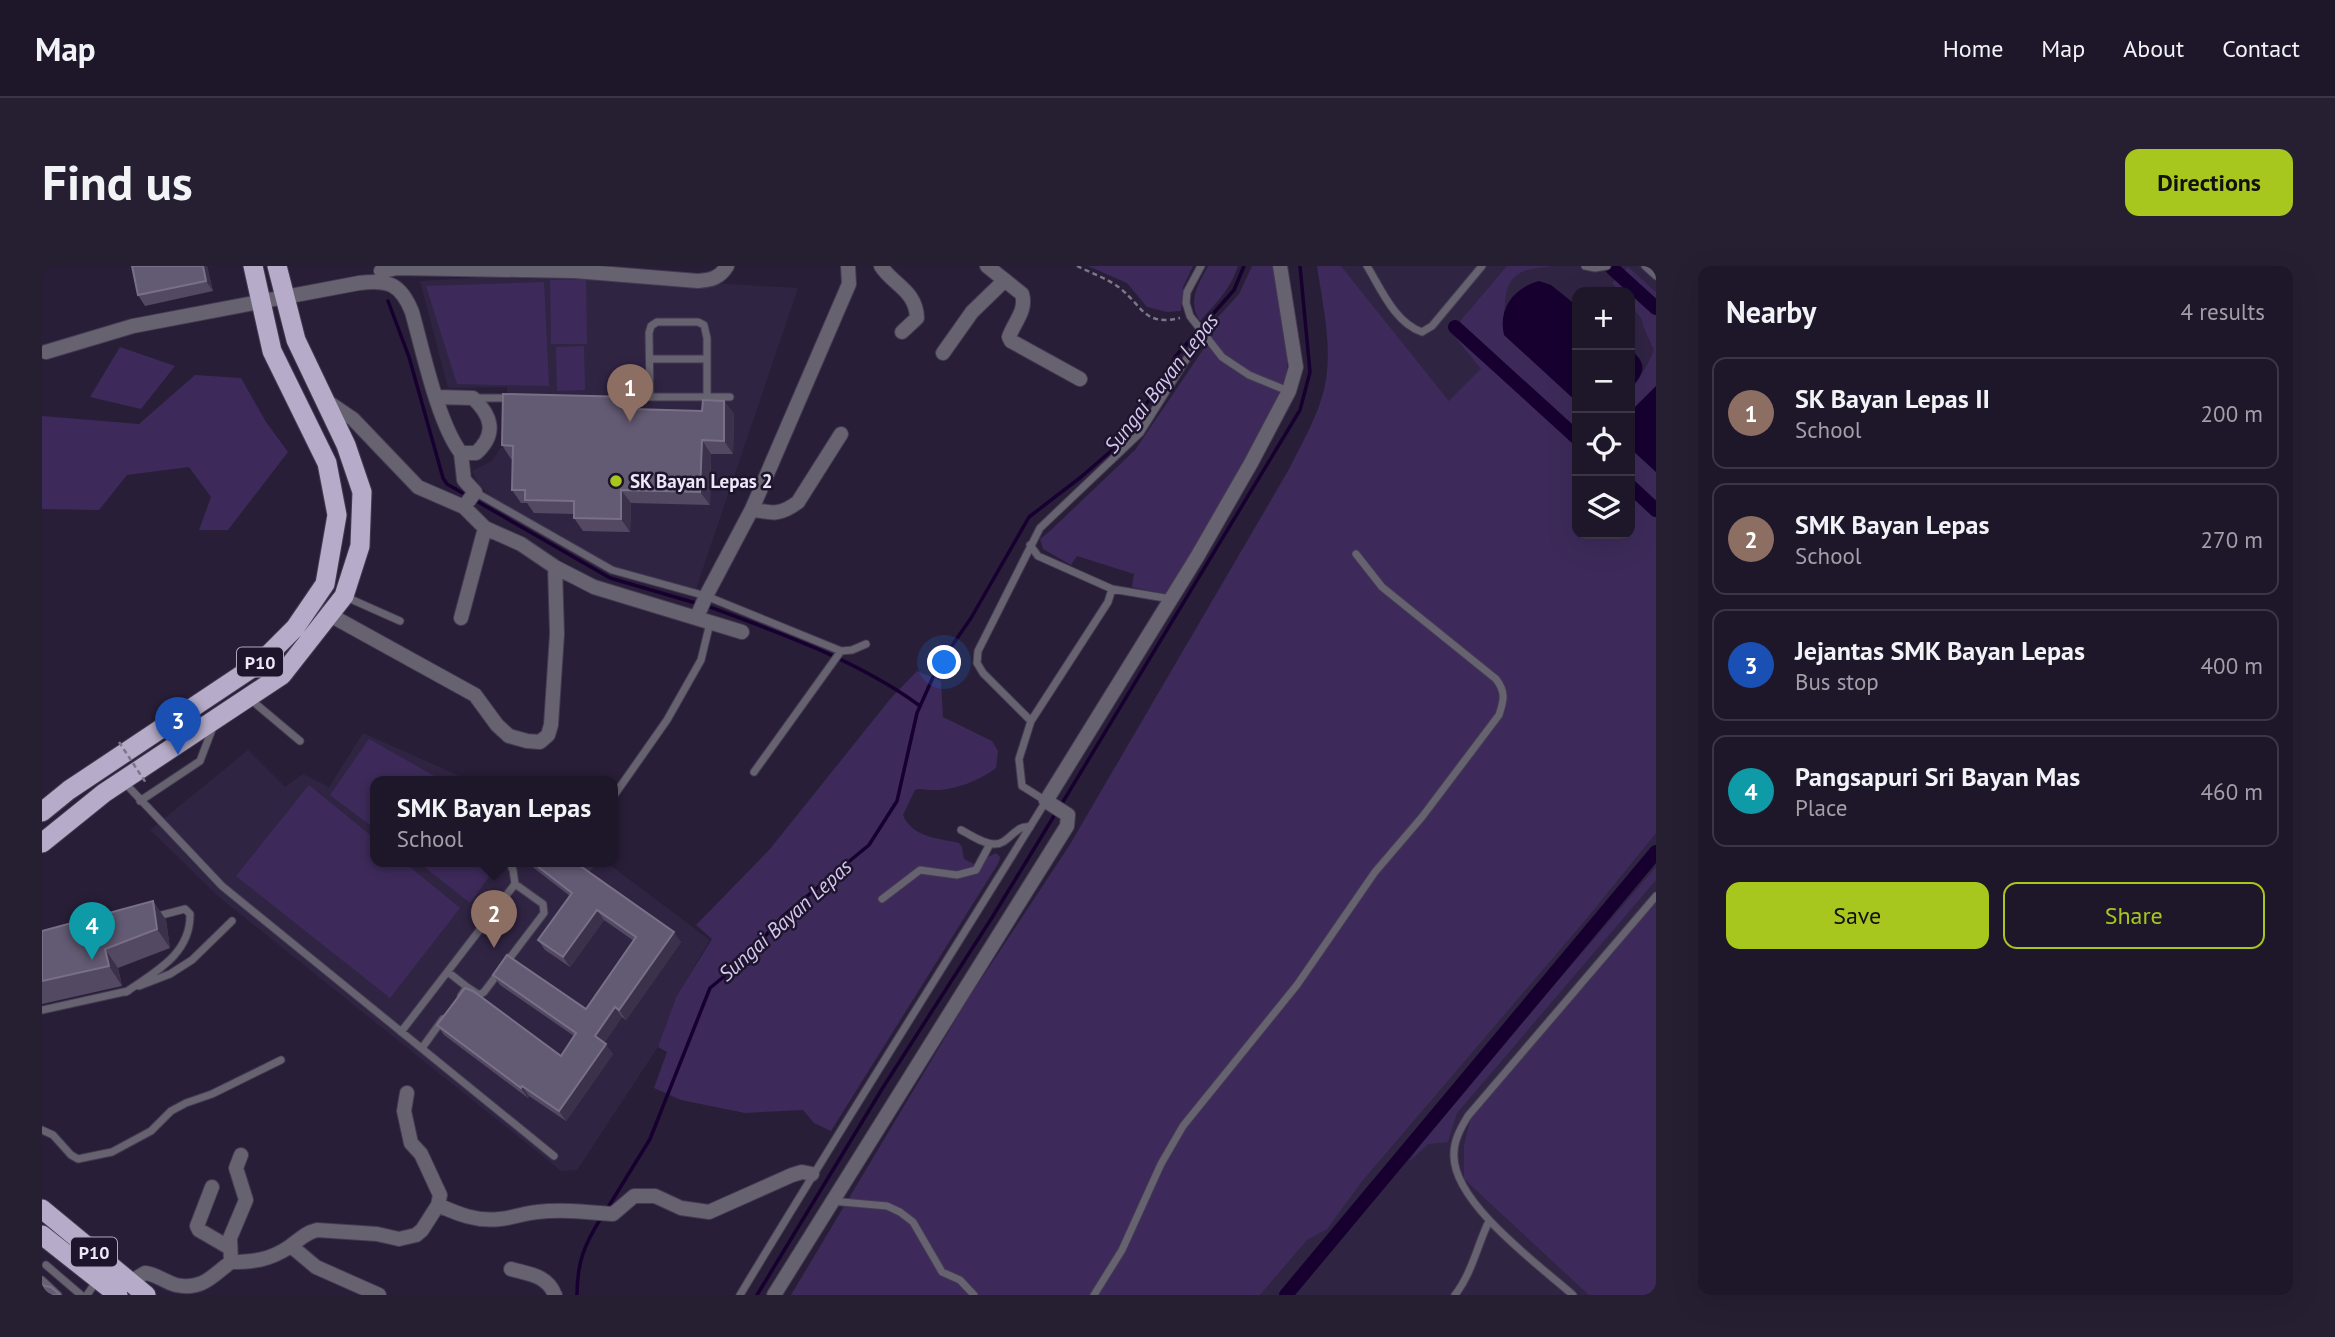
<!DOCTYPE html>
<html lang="en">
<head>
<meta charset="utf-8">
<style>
  :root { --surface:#1e1629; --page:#261f31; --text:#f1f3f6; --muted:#a19fa8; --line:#3c3546; --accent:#a7c71e }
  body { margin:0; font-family:"PT Sans",sans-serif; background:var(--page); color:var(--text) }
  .controls { position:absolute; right:21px; top:21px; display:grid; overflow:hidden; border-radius:14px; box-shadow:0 7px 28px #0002 }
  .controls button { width:63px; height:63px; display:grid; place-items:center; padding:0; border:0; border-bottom:2px solid var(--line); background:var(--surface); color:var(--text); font:35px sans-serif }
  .you { position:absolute; left:903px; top:397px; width:24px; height:24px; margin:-18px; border:5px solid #fff; border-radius:50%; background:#1a73e8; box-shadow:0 0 0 10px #1a73e833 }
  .badge { display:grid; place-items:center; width:46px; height:46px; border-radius:50%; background:var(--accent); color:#fff; font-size:23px; font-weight:700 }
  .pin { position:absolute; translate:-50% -58px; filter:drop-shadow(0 2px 4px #0008) }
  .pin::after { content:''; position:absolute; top:37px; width:24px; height:21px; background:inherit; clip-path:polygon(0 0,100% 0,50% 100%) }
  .popup { position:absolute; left:328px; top:510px; width:248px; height:91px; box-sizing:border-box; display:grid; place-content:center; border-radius:14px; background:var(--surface); filter:drop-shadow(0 2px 5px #0005); font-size:23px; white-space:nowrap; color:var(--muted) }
  .popup b { font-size:26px; color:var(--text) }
  .popup::after { content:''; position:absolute; left:50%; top:100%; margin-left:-14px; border:14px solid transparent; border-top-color:var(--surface) }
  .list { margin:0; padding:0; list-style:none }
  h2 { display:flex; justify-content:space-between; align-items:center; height:91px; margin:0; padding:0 28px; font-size:30px }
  h2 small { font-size:23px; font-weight:400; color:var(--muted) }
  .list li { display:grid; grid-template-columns:46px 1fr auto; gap:21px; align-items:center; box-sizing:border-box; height:112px; margin:0 14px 14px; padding:0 14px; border:2px solid var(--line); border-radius:14px }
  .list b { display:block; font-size:26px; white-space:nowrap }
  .list p { margin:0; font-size:23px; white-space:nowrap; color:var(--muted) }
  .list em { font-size:23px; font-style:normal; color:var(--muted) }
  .actions { display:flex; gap:14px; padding:21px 28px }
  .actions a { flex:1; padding:16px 0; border:2px solid var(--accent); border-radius:14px; text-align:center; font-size:24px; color:var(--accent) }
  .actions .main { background:var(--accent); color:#111 }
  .icon { flex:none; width:38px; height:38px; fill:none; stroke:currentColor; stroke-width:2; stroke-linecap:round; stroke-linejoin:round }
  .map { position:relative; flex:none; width:1614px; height:1029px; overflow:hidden; border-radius:14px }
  header { display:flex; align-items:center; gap:42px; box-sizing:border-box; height:98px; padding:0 35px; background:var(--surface); border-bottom:2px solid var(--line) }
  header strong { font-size:33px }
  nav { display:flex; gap:38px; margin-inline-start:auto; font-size:24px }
  .intro { display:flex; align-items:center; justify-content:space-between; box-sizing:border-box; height:168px; padding:0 42px }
  h1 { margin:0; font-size:49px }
  .button { padding:18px 32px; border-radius:14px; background:var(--accent); color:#111; font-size:24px; font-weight:700 }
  main { display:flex; gap:42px; padding:0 42px }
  aside { flex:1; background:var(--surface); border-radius:14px; box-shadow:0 7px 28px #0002 }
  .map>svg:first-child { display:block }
  .built { fill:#302443; fill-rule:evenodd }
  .green { fill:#3d2a5a }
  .water { fill:#170030 }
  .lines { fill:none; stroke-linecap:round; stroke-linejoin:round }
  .stream { stroke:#170030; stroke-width:3.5 }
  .canal { stroke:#170030; stroke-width:14 }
  .service-casing { stroke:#443a52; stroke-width:9 }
  .minor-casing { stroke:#443a52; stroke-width:16 }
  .trunk-casing { stroke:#443a52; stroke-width:21 }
  .path { stroke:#7d758b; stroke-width:2.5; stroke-dasharray:5 3.5; stroke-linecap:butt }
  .service { stroke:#66626f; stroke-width:7 }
  .minor { stroke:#66626f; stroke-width:14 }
  .trunk { stroke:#b6acc9; stroke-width:19 }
  .path-bridge { stroke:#7d758b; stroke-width:2.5; stroke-dasharray:5 3.5; stroke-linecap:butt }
  .wall { fill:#534963 }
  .shaded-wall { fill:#3b314b }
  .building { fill:#635a73; stroke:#797088; stroke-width:2 }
  .poi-dot { fill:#a7c71e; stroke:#1e152c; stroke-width:2.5 }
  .labels { text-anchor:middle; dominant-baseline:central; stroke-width:5; stroke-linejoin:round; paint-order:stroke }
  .shield { fill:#1e152c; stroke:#afa8bb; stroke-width:2 }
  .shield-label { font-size:18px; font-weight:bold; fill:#ede7f8 }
  .poi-label { font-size:19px; font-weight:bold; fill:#ede7f8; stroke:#1e152c; text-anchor:start }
  .water-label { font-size:21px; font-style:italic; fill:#d4c6f0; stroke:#1e152c }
</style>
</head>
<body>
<header>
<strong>Map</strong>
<nav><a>Home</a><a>Map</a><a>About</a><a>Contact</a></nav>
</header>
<div class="intro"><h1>Find us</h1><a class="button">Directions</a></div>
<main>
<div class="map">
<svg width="1614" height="1029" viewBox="0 0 1614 1029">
  <rect width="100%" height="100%" fill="#281e37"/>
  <path class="built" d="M1299 0H1614V391L1429 115 1407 135ZM1535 26H1588V268H1535Z
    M507 8 756 22 654 323 568 300 456 236 438 220 430 205 450 195 458 182 466 180 465 121 406 122 378 15Z
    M321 467 431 516H333V596H564L668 674 634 731 616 781 535 904 519 905 177 631 108 564 206 484 243 521 261 508 287 521Z
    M1614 542V1029H1218L1420 790Z"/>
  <path class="green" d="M1046 0H1151L1141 21 1139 45 1125 46 1105 41 1085 17Z
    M1166 0H1196C1188 24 1174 37 1158 55 1145 35 1156 19 1166 0Z
    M1210 0H1233L1245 80V107L1234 134 1167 258 1123 328 1090 321 1092 308 1035 290 1029 299 1001 283 998 273 1009 264 1093 184 1171 69 1166 62 1197 28Z
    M1275 0H1299L1407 135 1439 103 1409 66 1465 0H1512C1485 3 1466 3 1463 35 1462 48 1461 57 1462 69L1535 136V268H1588V182L1614 206V567L1545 652 1321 914 1285 963 1265 974 1218 1029H749L926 733 1027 580 1246 205C1258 181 1272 157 1280 131 1293 89 1281 42 1275 0Z
    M1586 1 1614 26V120L1588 146V123C1598 112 1606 99 1612 84L1601 60 1600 54 1588 38V26H1578L1570 17Z
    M544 13 545 78H509L508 14Z
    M502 16 507 120 415 118 384 20Z
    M542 80 543 124 515 125 514 81Z
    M78 81 133 100 99 143 48 131Z
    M153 109 199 112 224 156 246 186 186 264H157L169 231 147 201 85 209 57 244 0 243V150L97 158Z
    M875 405 899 415 901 451 950 475 956 485 954 502C937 515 911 525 890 524 883 524 880 522 873 524L861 549C870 571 895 572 917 577L920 581 922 593 932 598 954 587 958 591 957 596 789 865 772 857 761 844 703 847 639 834 612 822 625 786 616 781 634 731 670 673 654 659 728 583 849 432Z
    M327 473 403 516H333V563L288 529Z
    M267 519 333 573V596H362L418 642 348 732 194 610Z
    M376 596H454L456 598 428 637Z
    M1614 601V614L1415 847 1406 876 1386 878 1366 897 1390 861Z
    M1614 634V1029H1547L1422 913V880L1429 850Z"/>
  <path class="water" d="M1497 15 1509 19 1535 40V136L1462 69C1456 43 1471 22 1497 15Z
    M1588 83C1607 99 1602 107 1588 124Z
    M1614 120V206L1588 182V146Z"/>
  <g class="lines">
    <path class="stream" d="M346 35 367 91 401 212 405 218 424 229
      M431 233 568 312 657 338
      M665 340C736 366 817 395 878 440
      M1019 539 1258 144 1268 106 1258 0
      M565 943 608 873 668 722 701 695 741 650 827 579 855 535 875 447 896 400 929 352 987 251 1039 211 1069 185 1125 110 1133 91 1192 24 1202 0
      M535 1029C535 997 542 979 559 952
      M715 1029 840 823 951 650 1015 545"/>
    <path class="canal" d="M1570 2 1614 42
      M1413 61 1535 172
      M1588 220 1614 244
      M1244 1029 1614 586"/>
    <defs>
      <path id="service" d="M1159 0 1145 26 1144 37 1148 50 1180 91 1207 109 1246 125
        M1325 0C1339 23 1353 57 1380 66L1390 60 1440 0
        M1543 0 1553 2 1565 0
        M1603 0 1614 10
        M608 93H665
        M582 131H688
        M608 131 607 67 609 60 615 56H656L662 59 665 72V131
        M431 132H469
        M433 226 570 304 664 330 799 385 810 384 824 378
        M988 279 996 290 1070 323 1129 333
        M304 331 358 355
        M208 433 258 475
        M989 455 941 407 935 397 936 385 998 262 1098 167 1152 81 1164 71
        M712 506 799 385
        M81 515 180 620 512 890
        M571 531 625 454 659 394 668 357
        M98 535 158 495 171 461
        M919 564C929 569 941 578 952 578 967 579 973 558 988 561
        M840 633 878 604 915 609 934 604 948 578
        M406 706 425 721
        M97 720 128 708 150 694 190 655
        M84 726C113 706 149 688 148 648L143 643 112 651
        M419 730 425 721 437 729 442 726 502 647 501 638 473 618
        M0 744 86 725
        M359 766 473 618 471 604 467 596
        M380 782 401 753
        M0 864 11 869 29 889 36 893 70 886 109 865 129 845 144 837 170 828 239 794
        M789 935 845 940 858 946 871 956 900 1006 918 1014 932 1029
        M4 999 39 1029
        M0 1014 16 1029
        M45 1029 55 1014
        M698 1029C798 863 902 700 1004 535L980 520 977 493 989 455 1066 336 1070 323
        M1052 1029 1080 984 1119 898 1141 860 1255 719 1333 606 1380 551 1457 449C1462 434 1464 426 1454 413L1340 321 1314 288
        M1413 1029C1430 1007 1435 980 1447 955
        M1531 1029C1497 999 1413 938 1412 891 1411 876 1418 863 1426 850L1614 630"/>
      <path id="minor" d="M839 0C851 19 874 24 875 52L860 66
        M945 0 980 28C985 45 972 56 967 71L969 75 1038 113
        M339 5 355 2 533 5 656 15C669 14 678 12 685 0
        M4 86 91 60 317 17C346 13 359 18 370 46 381 85 396 157 419 187H434C455 168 450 150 431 132L395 131
        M901 87 930 46 963 14
        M286 136 311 153 376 221 422 241 443 262 479 278 513 301 552 321 700 366
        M419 187 422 214 433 226 422 241
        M710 243C730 248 739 249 756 236L799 168
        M288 349 433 429 455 459 467 470 485 475 498 476 506 469 509 459 515 368 513 301
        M655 351 664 330 710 243 807 18 806 0
        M419 352 443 262
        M170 921 155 960 157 964 188 982
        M396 939C416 948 435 956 458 953 470 952 483 947 495 946 520 943 546 946 571 948L592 930H613L639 942 667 946 750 909 760 906 770 908
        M249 980 274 1001 337 1029
        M189 996 188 972 204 934 194 902 199 889
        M469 1003C487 1008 505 1009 513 1029
        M88 1016 103 1007C114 1008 123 1016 134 1019 161 1025 172 1008 189 996 211 996 228 994 247 981 257 974 263 967 275 964L335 968 357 973 374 969 380 964 396 939 398 929 379 888 369 877 362 845 365 827
        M732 1029 1025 560 1026 549 1004 535 1155 291 1209 197 1247 125 1254 101 1238 0"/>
      <path id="trunk" d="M0 546 27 524 219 396 253 362 283 318 295 249 285 197 230 85 211 0
        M0 577 62 527 240 409 302 330 318 280 320 226 304 179 254 74 235 0
        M0 943 104 1029
        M0 969 76 1029"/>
    </defs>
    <use href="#service" class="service-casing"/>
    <use href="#minor" class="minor-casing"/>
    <use href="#trunk" class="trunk-casing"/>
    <path class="path" d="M1035 0C1049 7 1067 13 1079 23 1102 42 1102 60 1138 52"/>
    <use href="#service" class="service"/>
    <use href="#minor" class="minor"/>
    <use href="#trunk" class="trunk"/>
    <path class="path-bridge" d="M77 476 104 517"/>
  </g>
  <path class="wall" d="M90 0H165L171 25 103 40 96 29Z
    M590 131 598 143 660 145 682 135 692 148 691 188H669L668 239 589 237 588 266 541 265 532 252V248L492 247 485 237H479L470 224 471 193H469L460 179Z
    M484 596H549L552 600 547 606 639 676 584 754 580 751 562 777 571 788 524 855 487 830 486 832 402 769 395 759 519 790 532 770 458 719 451 709 544 743 592 675 562 654 528 701 503 684 496 674 528 630Z
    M111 635 124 654 128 682 76 702 80 720 0 738V665Z"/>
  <path class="shaded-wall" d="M161 0H165L171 25 164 15Z
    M590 131 599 144 590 143Z
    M682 135 692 148 691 188 682 175Z
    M660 174 669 188 668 239 658 226Z
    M579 224 589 237 588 266 579 253Z
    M540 596H549L552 600 544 610 537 599Z
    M111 635 124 654 128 682 115 663Z
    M555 644 562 654 528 701 521 691Z
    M632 666 639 676 584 754 577 744Z
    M63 683 76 702 80 720 67 700Z
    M573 741 580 751 560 780 553 770Z
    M564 778 571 788 524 855 517 845Z
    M480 820 487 830 486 832 479 822Z"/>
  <path class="building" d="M90 0H161L164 15 96 29Z
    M461 128 590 131V143L660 145 661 134 682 135V175L660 174 658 226 579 224V253L532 252V235L483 234V224H470L471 180 460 179Z
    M490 596H540L537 599 632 666 577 744 573 741 553 770 564 778 517 845 480 820 479 822 395 759 423 722 431 725 519 790 534 767 451 709 465 689 544 743 594 671 555 644 521 691 496 674 530 627Z
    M111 635 115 663 63 683 67 700 0 715V665Z
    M0 1018 2 1020 9 1021 18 1029H0Z"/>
  <circle class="poi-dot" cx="574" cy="215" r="7"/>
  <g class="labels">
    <g class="shield">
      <rect x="195" y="381.5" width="46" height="29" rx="5"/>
      <rect x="29" y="971.5" width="46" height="29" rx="5"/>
    </g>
    <g class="shield-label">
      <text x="218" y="396">P10</text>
      <text x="52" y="986">P10</text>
    </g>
    <g class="poi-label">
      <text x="588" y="215">SK Bayan Lepas 2</text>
    </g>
    <g class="water-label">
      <text transform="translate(1119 117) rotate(-52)">Sungai Bayan Lepas</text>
      <text transform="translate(743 654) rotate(-42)">Sungai Bayan Lepas</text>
    </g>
  </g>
</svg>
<div class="controls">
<button>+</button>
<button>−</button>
<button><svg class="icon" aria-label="locate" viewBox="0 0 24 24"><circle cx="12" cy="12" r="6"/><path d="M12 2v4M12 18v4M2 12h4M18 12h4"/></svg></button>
<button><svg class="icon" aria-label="layers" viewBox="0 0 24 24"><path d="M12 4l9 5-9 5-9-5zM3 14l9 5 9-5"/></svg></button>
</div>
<div class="you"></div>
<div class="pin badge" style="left:588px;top:156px;background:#8d6e63">1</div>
<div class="pin badge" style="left:452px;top:682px;background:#8d6e63">2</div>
<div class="popup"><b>SMK Bayan Lepas</b>School</div>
<div class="pin badge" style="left:136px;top:489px;background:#1a4fb4">3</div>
<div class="pin badge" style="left:50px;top:694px;background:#0f9aa8">4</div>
</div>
<aside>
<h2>Nearby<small>4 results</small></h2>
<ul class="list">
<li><span class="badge" style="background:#8d6e63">1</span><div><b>SK Bayan Lepas II</b><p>School</p></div><em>200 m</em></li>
<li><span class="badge" style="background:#8d6e63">2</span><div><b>SMK Bayan Lepas</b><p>School</p></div><em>270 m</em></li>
<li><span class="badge" style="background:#1a4fb4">3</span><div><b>Jejantas SMK Bayan Lepas</b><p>Bus stop</p></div><em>400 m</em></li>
<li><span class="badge" style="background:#0f9aa8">4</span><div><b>Pangsapuri Sri Bayan Mas</b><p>Place</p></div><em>460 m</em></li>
</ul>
<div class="actions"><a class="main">Save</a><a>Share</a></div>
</aside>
</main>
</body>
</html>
